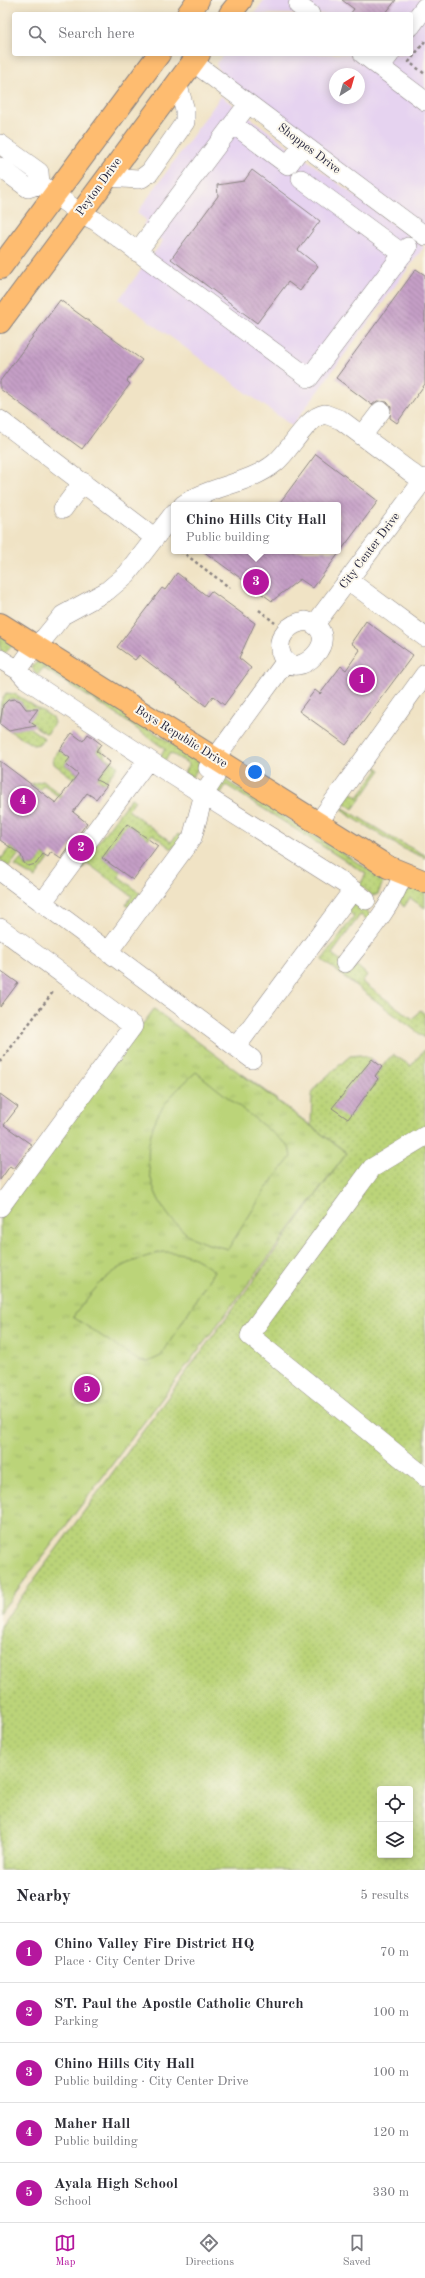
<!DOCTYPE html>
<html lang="en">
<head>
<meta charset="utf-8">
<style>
  :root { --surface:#fff; --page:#f2f2f3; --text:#2b2b33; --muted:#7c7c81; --line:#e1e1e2; --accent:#b5179e }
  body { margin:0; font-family:"Old Standard TT",serif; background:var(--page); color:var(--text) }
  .controls { position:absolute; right:12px; bottom:12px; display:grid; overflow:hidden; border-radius:4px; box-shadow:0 2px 10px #0003 }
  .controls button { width:36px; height:36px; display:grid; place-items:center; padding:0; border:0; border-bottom:1px solid var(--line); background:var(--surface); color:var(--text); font:20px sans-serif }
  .compass { position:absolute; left:329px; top:68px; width:36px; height:36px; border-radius:50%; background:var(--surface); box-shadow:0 2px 10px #0003; rotate:37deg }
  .you { position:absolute; left:255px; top:772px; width:14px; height:14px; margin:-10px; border:3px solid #fff; border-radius:50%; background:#1a73e8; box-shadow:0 0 0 6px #1a73e833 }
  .badge { display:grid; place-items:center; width:26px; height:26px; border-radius:50%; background:var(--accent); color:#fff; font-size:13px; font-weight:700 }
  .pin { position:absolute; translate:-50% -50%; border:2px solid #fff; box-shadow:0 1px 4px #0006 }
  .popup { position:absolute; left:171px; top:502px; width:170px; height:52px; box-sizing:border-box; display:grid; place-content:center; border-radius:4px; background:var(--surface); filter:drop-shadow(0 1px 3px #0005); font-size:13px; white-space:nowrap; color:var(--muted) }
  .popup b { font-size:15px; color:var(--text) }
  .popup::after { content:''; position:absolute; left:50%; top:100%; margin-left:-8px; border:8px solid transparent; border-top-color:var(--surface) }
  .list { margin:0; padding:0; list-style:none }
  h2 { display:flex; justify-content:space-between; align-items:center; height:52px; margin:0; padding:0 16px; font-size:17px }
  h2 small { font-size:13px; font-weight:400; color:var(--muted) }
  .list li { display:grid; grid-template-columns:26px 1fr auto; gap:12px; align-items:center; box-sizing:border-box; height:60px; padding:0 16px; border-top:1px solid var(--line) }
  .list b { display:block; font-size:15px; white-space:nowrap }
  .list p { margin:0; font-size:13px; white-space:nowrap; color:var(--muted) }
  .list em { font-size:13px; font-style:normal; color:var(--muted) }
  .icon { flex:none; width:22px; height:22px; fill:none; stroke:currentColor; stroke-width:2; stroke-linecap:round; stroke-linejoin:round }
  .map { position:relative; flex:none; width:425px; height:1870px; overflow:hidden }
  .search { position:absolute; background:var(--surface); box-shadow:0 2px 10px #0003; left:12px; right:12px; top:12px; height:44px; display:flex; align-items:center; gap:10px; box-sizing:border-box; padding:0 14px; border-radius:4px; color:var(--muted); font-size:15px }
  .sheet { height:352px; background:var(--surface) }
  nav { display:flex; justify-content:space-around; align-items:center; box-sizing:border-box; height:56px; border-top:1px solid var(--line); background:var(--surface); font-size:11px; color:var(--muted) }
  nav a { display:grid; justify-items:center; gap:2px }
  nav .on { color:var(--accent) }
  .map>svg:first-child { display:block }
  .built { fill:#e6d3f0; fill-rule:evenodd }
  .grass { fill:url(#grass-dots); stroke:#6e7b5a; fill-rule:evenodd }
  .park { fill:url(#park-tufts); stroke:#6e7b5a }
  .pitch { fill:#bbd479; stroke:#6e7b5a }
  .building { fill:url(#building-back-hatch) }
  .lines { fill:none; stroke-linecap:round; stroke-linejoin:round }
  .minor-casing { stroke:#898280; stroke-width:20 }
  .major-casing { stroke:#898280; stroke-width:24 }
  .path { stroke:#898280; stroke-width:2.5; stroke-dasharray:3 3; stroke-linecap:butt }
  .minor { stroke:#fff; stroke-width:19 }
  .major { stroke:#febc70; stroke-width:22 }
  .labels { text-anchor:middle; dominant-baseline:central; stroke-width:4; stroke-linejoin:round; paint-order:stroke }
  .street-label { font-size:12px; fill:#22223b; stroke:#fbf7ec }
</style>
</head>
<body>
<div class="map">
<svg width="425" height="1870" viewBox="0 0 425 1870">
  <defs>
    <pattern id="grass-dots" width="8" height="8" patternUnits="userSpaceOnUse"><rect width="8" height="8" fill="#bbd479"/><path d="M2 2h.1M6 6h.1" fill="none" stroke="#a0b66a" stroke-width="1.8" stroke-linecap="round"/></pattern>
    <pattern id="park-tufts" width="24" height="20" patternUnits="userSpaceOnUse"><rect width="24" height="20" fill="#bbd479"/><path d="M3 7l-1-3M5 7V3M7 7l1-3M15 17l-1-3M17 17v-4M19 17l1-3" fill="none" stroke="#a0b66a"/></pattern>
    <pattern id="building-back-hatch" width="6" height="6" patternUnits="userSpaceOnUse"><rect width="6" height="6" fill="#c59fc6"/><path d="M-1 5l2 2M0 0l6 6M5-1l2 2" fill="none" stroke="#a081a2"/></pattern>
  </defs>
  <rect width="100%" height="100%" fill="#fbf7ec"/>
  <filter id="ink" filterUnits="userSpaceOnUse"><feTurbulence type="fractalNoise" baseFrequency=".025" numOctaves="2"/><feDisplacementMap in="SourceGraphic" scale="8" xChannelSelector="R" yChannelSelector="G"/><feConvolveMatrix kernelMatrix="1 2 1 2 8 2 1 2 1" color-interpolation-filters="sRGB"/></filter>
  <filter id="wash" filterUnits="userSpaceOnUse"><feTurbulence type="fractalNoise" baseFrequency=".012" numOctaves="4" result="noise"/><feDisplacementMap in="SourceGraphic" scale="16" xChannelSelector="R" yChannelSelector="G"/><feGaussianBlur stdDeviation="0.9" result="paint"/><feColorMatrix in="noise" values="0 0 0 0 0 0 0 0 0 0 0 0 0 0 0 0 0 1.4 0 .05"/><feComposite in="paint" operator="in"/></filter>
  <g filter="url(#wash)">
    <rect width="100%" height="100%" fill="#f0e3c5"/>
    <path class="built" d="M264 0H425V229L222 77 216 64 224 54H411V14H254ZM335 74H359V98H335Z
      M221 96 424 247 292 426 119 299 163 241 143 225 146 220 137 213Z"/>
    <path class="grass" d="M0 635 13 645 4 654 0 651Z
      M39 660 198 760 200 766 192 777 184 773 189 764 170 753 165 761 160 757 165 749 116 714 43 668 38 675 36 674 32 667Z
      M6 693 15 694 52 717 54 723 47 734C41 730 32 726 29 720 23 712 26 700 13 699 9 699 5 702 2 705 0 709 1 713 3 717L0 721 1 702Z
      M20 721 44 738 40 744 33 745 5 728 9 724Z
      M62 746 73 754 65 765 78 774 74 779 54 764 53 758Z
      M100 746 106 757 118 766 104 784 97 778 110 762 96 751Z
      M370 762 381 770 353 809 343 802 351 792 358 797 378 770Z
      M223 775 228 782 379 876 382 873 385 877 378 894 373 896 360 885 366 874 226 785 221 793 215 791Z
      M43 781 62 796 60 798 44 785 40 790 31 784Z
      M131 798 135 800 128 810 171 842 178 834 182 837 172 849 152 834 148 839 127 824 102 858 121 872 118 876 140 893 129 907 126 905 132 896 87 863 79 872 78 869Z
      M342 807 394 839 425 855V858L402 848 345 813Z
      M10 847 19 854 9 867 0 860V857L2 858Z
      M40 852 49 859 35 878 15 866 22 858 26 866 35 865 39 860Z
      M408 886 425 891V908L410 898 404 907 399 901Z
      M355 903 369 913 370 917 368 920 360 915 332 954 351 968 357 966 367 975 362 982 413 1019 420 1010 425 1014V1038L322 960 354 916 346 910Z
      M425 1049V1870H0V1626L347 1153 241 1073 311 1126 312 1094 317 1085 350 1056 360 1055 372 1059 335 1105 348 1118 378 1080 375 1076 389 1058 394 1055 411 1066ZM380 1789H410V1855H380Z"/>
    <path class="park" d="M154 1009 347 1153 0 1613V1218Z"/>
    <path class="pitch" d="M196 1072 289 1146 291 1157 266 1189 228 1249C217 1246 205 1244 195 1239 153 1214 135 1157 159 1113 168 1097 183 1084 196 1072Z
      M163 1252C186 1252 195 1257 214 1271L161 1356 148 1362 139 1361 73 1317C102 1278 114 1264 163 1252Z"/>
    <g id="blocks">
      <path class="building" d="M342 0H396L385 14H350L354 9Z
        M252 170 320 221 298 250 318 266 300 291 288 282 257 323 171 259 218 196 217 185 244 181Z
        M416 269 425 275V384L397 423 390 418 391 407 387 402 377 401 372 405 336 378Z
        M60 300 142 360 127 381 130 384 82 449 0 389V381Z
        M316 454 378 501 313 588 300 579 272 601 203 551H338V505H278Z
        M177 573 207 596 211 591 255 623 239 658 251 668 224 705 213 696 206 706 139 655 135 660 117 647 162 588 165 590Z
        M366 621 413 655 346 745 299 711 315 690 320 694 341 666 346 670 360 650 351 643Z
        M15 699 20 701 26 709H38L29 721 36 726 9 731 0 724 3 705 8 700Z
        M72 733 83 741 88 734 101 744 96 751 110 762 96 780 107 785 96 799 87 793 73 812 87 823 61 859 51 852 48 857 43 854 36 864 28 866 24 863 21 855 0 840V761L56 803 78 774 65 764 70 758 59 750Z
        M127 824 158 846 133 880 102 858Z
        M0 970 18 983 0 1007Z
        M372 1059 382 1067 375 1076 378 1079 348 1119 332 1108Z
        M0 1094 18 1107 4 1125 32 1145 14 1169 10 1166 0 1180Z"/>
    </g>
  </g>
  <g filter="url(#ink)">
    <use href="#blocks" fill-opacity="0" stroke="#898280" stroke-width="1"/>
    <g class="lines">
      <defs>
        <path id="minor" d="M298 5 310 14
          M411 26 425 7
          M363 54 380 67
          M390 54 380 67 425 101
          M193 62 425 236
          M233 124 288 165 303 145
          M0 144 39 172 40 184
          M0 167 28 188 40 184
          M107 177 138 179 142 178 150 172 185 122V110L177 83
          M301 179 403 254
          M40 184 80 213 96 221 309 378 408 247
          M137 252 248 104
          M0 420 155 538
          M362 436 381 411
          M183 505C211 485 248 485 275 463 291 450 306 417 325 414L341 420 425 483
          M63 509 83 482
          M174 513 127 574 107 591 63 615 45 637 35 646 18 670 26 679 155 764 345 884 366 900
          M348 580 425 637
          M306 621C349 635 295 686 282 656 274 638 289 623 306 621Z
          M315 624 425 478
          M0 659 18 670
          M208 768 286 661
          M318 823 425 674
          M0 871 252 1059
          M42 903 148 760
          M0 928 133 1026 0 1207
          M108 952 192 838 204 794 215 777 216 759
          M345 963C362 941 397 900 402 874
          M236 1047 353 890
          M425 1136 372 1168 252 1331 250 1336 425 1477"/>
        <path id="major" d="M188 14 198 0
          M230 14 241 0
          M0 268 159 54
          M0 322 199 54
          M0 624 388 867 425 882"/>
      </defs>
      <use href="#minor" class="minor-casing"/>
      <use href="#major" class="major-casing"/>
      <path class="path" d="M425 41 409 62 425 74
        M181 551 230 588
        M259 610 275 623
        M0 1062 53 992"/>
      <use href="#minor" class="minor"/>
      <use href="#major" class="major"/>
    </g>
  </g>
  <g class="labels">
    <g class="street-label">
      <text transform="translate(309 149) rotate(37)">Shoppes Drive</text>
      <text transform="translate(99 187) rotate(-54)">Peyton Drive</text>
      <text transform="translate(370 551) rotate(-53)">City Center Drive</text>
      <text transform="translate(181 737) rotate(32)">Boys Republic Drive</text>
    </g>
  </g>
</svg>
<div class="controls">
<button><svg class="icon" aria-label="locate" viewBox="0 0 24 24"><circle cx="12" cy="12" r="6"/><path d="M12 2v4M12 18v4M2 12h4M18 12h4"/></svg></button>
<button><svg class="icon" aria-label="layers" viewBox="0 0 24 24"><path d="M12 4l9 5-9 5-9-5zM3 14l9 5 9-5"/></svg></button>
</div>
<svg class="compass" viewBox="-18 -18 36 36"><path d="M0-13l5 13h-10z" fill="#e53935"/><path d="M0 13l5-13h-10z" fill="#7c7c81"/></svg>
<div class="you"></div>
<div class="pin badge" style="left:362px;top:680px">1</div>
<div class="pin badge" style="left:81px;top:848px">2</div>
<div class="pin badge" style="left:256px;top:582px">3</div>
<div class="popup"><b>Chino Hills City Hall</b>Public building</div>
<div class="pin badge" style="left:23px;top:801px">4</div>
<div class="pin badge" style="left:87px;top:1389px">5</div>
<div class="search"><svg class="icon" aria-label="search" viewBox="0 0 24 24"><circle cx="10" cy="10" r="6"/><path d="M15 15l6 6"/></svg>Search here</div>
</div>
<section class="sheet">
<h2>Nearby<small>5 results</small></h2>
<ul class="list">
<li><span class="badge">1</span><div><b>Chino Valley Fire District HQ</b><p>Place · City Center Drive</p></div><em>70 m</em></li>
<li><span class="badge">2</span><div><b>ST. Paul the Apostle Catholic Church</b><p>Parking</p></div><em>100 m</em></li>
<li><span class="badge">3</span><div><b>Chino Hills City Hall</b><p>Public building · City Center Drive</p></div><em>100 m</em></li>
<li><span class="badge">4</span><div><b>Maher Hall</b><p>Public building</p></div><em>120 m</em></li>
<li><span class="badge">5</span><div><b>Ayala High School</b><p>School</p></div><em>330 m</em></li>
</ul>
</section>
<nav>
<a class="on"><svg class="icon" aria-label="map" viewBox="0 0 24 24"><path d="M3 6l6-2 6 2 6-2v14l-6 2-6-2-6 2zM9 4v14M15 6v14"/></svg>Map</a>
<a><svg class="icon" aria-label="directions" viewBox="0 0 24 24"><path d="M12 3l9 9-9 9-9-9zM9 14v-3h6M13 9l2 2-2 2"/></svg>Directions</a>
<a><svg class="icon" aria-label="saved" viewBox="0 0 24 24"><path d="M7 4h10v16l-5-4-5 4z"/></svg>Saved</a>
</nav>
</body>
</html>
